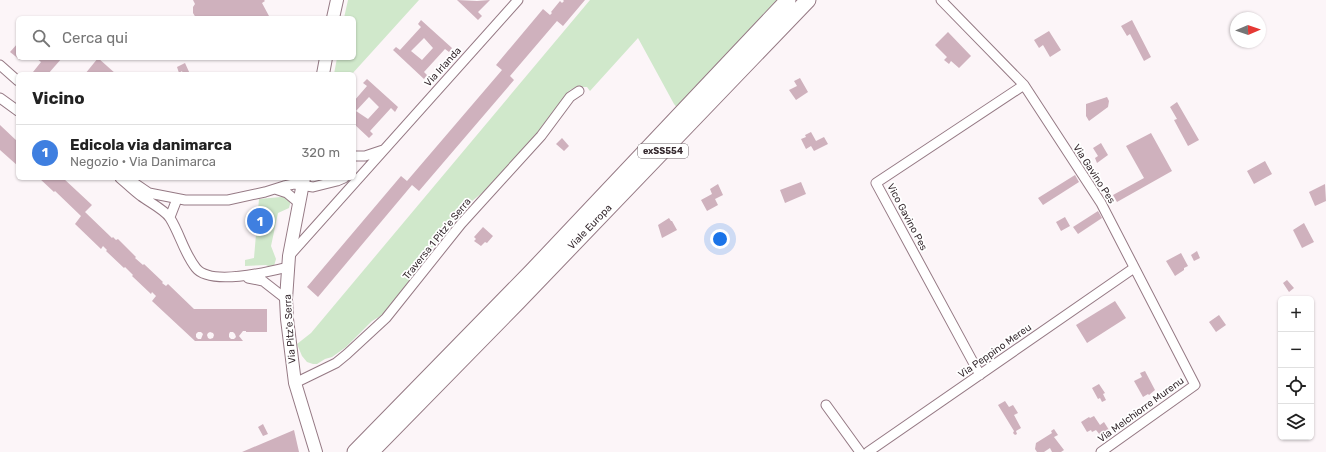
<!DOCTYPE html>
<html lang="it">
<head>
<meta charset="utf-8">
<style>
  :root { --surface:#fff; --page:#f6f6f6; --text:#222; --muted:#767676; --line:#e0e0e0; --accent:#1a73e8 }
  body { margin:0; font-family:Rubik,sans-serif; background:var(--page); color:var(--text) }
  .controls { position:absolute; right:12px; bottom:12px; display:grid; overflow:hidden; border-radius:6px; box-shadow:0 1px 3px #0004 }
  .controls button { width:36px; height:36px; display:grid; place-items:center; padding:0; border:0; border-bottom:1px solid var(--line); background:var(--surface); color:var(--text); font:20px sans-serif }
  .compass { position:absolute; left:1230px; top:12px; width:36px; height:36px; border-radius:50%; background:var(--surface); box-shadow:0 1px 3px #0004; rotate:88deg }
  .you { position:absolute; left:720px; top:239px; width:14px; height:14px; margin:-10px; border:3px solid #fff; border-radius:50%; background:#1a73e8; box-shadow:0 0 0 6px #1a73e833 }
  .badge { display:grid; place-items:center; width:26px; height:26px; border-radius:50%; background:var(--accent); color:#fff; font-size:13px; font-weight:700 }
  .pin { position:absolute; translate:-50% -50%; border:2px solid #fff; box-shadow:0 1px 4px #0006 }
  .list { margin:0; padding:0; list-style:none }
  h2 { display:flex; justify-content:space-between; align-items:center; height:52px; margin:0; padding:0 16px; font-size:17px }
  h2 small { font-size:13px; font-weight:400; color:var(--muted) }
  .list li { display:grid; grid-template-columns:26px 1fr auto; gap:12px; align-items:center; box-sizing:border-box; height:56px; padding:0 16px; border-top:1px solid var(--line) }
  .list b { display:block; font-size:15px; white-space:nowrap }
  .list p { margin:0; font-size:13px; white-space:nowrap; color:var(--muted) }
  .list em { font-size:13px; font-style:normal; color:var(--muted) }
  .icon { flex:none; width:22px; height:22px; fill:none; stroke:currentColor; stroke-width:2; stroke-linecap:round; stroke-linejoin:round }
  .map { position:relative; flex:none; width:1326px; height:452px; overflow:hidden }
  .search { position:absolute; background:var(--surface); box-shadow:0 1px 3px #0004; left:16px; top:16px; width:340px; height:44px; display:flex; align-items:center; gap:10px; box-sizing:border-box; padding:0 14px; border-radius:6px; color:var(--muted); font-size:15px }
  .panel { position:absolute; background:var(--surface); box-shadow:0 1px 3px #0004; left:16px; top:72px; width:340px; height:108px; border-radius:6px }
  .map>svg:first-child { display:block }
  .green { fill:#d0e8cb }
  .building { fill:#cfb1bd; fill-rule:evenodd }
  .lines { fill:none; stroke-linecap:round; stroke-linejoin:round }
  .minor-casing { stroke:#957984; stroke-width:11 }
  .tertiary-casing { stroke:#957984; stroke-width:14 }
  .primary-casing { stroke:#957984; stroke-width:17 }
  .minor { stroke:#fff; stroke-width:9 }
  .tertiary { stroke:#fff; stroke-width:12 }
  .primary { stroke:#fff; stroke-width:15 }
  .labels { text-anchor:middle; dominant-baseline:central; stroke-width:3.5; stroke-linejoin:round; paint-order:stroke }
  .shield { fill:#fff; stroke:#736b6e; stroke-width:1 }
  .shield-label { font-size:9px; font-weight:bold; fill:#372b30 }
  .street-label { font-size:10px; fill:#372b30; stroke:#fff }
</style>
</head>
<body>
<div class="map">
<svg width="1326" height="452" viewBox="0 0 1326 452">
  <rect width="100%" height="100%" fill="#fcf5f8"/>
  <path class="green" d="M348 0H419L352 74H334L337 58H354V18H344Z
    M590 0H784L680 111 674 104 638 38 590 91 587 87H577L570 90 552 115 509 166 487 189 467 205 430 250 419 268 387 312 372 321 346 347 332 357 325 359 317 364H313L307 362 302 356 297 344 311 333Z
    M292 196 289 208 278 213 271 246 276 259 274 266 270 267 266 265 245 266V260L254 258 259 199Z"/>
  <path class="building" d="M193 0H264L265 1 262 3 269 16 266 18H196L193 13V7L195 4Z
    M457 0 477 1 490 0 478 12 482 16 478 20Z
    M563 0H585L563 26 557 21 510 76 514 80 419 191 412 185 318 297 307 287 401 176 407 181 502 70 496 65 543 9 550 15 552 13 551 12 560 1 562 3 564 1Z
    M421 20 452 48 449 52 445 49 424 72 427 75 424 79 393 50 396 47 400 50 421 27 418 24ZM424 38 433 48 422 60 411 51Z
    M1132 20 1151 57 1144 61 1130 34 1127 36 1121 26Z
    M1049 31 1061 50 1050 57 1043 45 1039 48 1034 40Z
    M948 32 971 56 959 68 951 61 949 64 944 60 947 57 935 45Z
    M18 43V58H22L20 60 10 52Z
    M36 58H62L48 74H35L33 72 41 62Z
    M98 58 116 74H85Z
    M185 63 190 74H183L182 71 179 73 177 67Z
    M800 78 808 92 796 100 789 90 797 86 794 81Z
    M367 79 398 107 395 112 391 108 370 131 373 134 369 138 354 124V101L367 86 363 83ZM369 97 379 107 368 119 356 111Z
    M1107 97 1109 101 1108 107 1089 121 1086 116V104Z
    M1177 102 1199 140 1188 146 1174 120 1177 119 1170 107Z
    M0 125 18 142V166L0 150Z
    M811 132 816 141 824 137 828 144 814 151 811 146 806 149 801 139 806 137 805 135Z
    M1151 133 1172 171 1117 202 1113 195 1144 178 1126 146Z
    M562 138 569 146 564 151 556 144Z
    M1101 143 1108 155 1097 163 1095 158 1098 156 1093 148Z
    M1265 161 1272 174 1254 184 1247 171Z
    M1075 175 1079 182 1043 205 1038 198Z
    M39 178H63L92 205 85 212 112 238 113 237 116 240 118 239 136 257 135 258 143 265 144 264 163 282 162 283 166 286 168 284 194 309H267V332H246V331H243L239 336 243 341H195L152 301 156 296 152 292 151 294 132 276 133 275 125 267 124 268 106 251 107 250 103 246 101 249 75 224 81 216 55 191 54 192ZM198 332H201L203 334 201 339H198L196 337V334ZM210 332 213 333 214 335 213 338 210 339 208 338 207 335 208 333ZM230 332H233L235 334 236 337 234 339H231L229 337V334Z
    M801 182 806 194 785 203 780 190Z
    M718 184 723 195 715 199 718 205 707 211 701 200 712 194 710 189Z
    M1325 184 1326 201 1315 206 1309 192Z
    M1098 211 1102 218 1078 234 1073 227Z
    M1065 217 1070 226 1061 231 1056 222Z
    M669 218 671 221H672L677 230 662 238 658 225Z
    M1304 223 1314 242 1302 248 1293 230Z
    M483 227 493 236 487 243 485 242 481 246 474 241 476 239 474 237Z
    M1197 251 1200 258 1194 261 1191 255Z
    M1181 253 1188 266 1184 268V270L1175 276 1166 261Z
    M1287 280 1294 288 1289 292 1283 283Z
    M1115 301 1126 318 1087 343 1076 325Z
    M1219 315 1226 325 1216 332 1209 322Z
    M1145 371 1155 390 1149 395 1148 394 1143 397 1134 381 1142 377 1140 373Z
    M1099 384 1105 393 1103 394 1106 400 1102 402 1100 398 1098 399 1092 388Z
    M1005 401 1009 407 1013 405 1018 413 1014 415 1021 428 1016 431 1017 434 1015 435 1013 433 1014 431 998 405Z
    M1094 416 1100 425 1104 422 1109 430 1100 435 1096 430 1092 432 1091 430 1087 432 1081 422 1089 417 1090 418Z
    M263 424 268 434 263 436 258 427Z
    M1054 429 1058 435 1054 437 1064 450 1061 452H1052L1050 448 1044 452H1037L1035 449 1036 443 1052 433 1051 431Z
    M294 430 299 452H242Z"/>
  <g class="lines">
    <defs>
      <path id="minor" d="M941 0 1024 85 1101 203 1195 385 1101 452
        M0 65 18 81
        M0 98 18 111
        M354 156H365L383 150
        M120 178C127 184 134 191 141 196 149 202 165 210 170 218 180 234 184 253 196 268 210 286 268 272 288 267
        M127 178 149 193 185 200H228L265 192 284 186 294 184 313 187 337 181 344 178
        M275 189 287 193 299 203
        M170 217 177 199
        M290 255 518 0
        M248 278 263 281 286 299
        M980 375 876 183 1024 85
        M295 383 336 363 347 354 386 318 461 224 541 136 570 97 579 91
        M826 405 860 452
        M868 452 1134 268"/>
      <path id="tertiary" d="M333 18 337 0
        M323 74 326 58
        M304 178 289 256 286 299 287 319 295 383 316 452"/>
      <path id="primary" d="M355 452 532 271 788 0
        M371 452 518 302 808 0"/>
    </defs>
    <use href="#minor" class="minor-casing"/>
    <use href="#tertiary" class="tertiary-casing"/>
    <use href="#primary" class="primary-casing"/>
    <use href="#minor" class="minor"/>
    <use href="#tertiary" class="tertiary"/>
    <use href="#primary" class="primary"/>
  </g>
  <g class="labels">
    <rect class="shield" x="638" y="144" width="50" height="14" rx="3"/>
    <g class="shield-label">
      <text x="663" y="151">exSS554</text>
    </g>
    <g class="street-label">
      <text transform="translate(443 67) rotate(-48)">Via Irlanda</text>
      <text transform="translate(1094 174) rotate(57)">Via Gavino Pes</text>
      <text transform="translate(907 217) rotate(62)">Vico Gavino Pes</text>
      <text transform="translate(590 227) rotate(-46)">Viale Europa</text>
      <text transform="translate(437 239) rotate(-51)">Traversa 1 Pitz'e Serra</text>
      <text transform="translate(290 329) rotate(-94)">Via Pitz'e Serra</text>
      <text transform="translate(995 351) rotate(-35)">Via Peppino Mereu</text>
      <text transform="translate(1141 410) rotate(-36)">Via Melchiorre Murenu</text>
    </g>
  </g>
</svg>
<div class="controls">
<button>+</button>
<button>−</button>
<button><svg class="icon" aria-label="locate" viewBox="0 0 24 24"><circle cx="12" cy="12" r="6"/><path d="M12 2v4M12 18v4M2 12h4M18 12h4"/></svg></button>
<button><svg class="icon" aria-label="layers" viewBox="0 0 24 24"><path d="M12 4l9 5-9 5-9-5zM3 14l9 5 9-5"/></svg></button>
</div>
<svg class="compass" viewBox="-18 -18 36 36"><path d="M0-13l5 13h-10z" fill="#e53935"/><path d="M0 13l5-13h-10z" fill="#767676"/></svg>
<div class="you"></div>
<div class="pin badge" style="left:260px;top:221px;background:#3f7fe0">1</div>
<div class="search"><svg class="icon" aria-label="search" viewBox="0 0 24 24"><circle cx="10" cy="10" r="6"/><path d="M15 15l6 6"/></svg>Cerca qui</div>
<section class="panel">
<h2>Vicino<small></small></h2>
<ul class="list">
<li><span class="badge" style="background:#3f7fe0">1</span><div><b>Edicola via danimarca</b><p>Negozio · Via Danimarca</p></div><em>320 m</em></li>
</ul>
</section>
</div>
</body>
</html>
